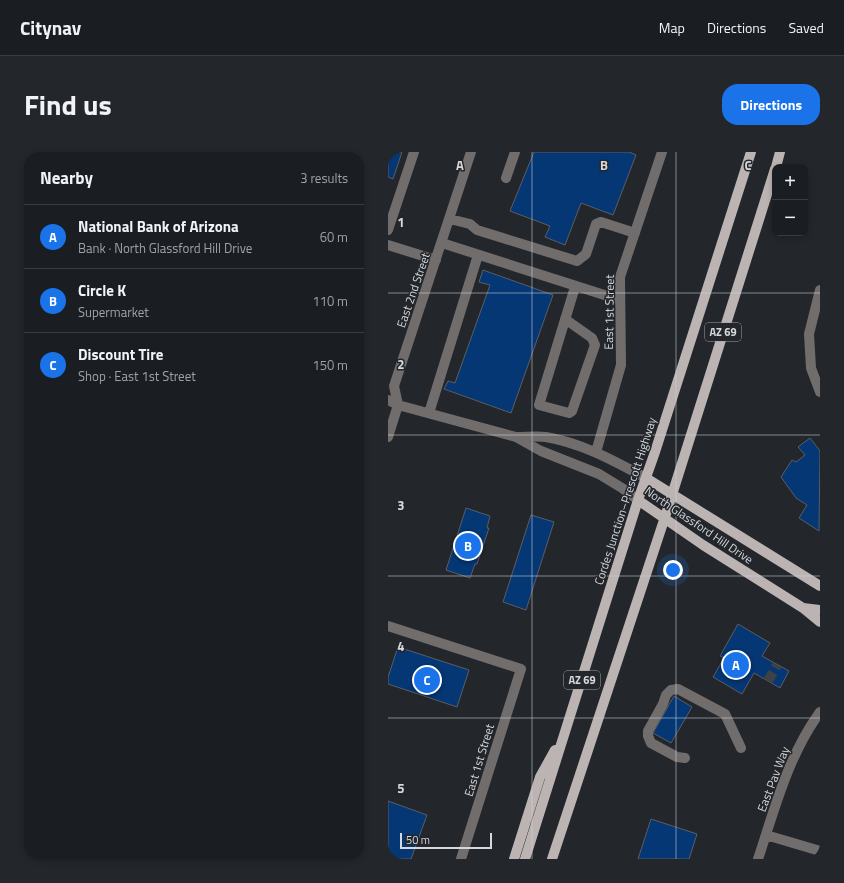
<!DOCTYPE html>
<html lang="en">
<head>
<meta charset="utf-8">
<style>
  :root { --surface:#1a1d21; --page:#23262a; --text:#f1f3f6; --muted:#9fa2a5; --line:#383b3f; --accent:#1a73e8 }
  body { margin:0; font-family:"Titillium Web",sans-serif; background:var(--page); color:var(--text) }
  .controls { position:absolute; right:12px; top:12px; display:grid; overflow:hidden; border-radius:8px; box-shadow:0 2px 6px #0003 }
  .controls button { width:36px; height:36px; display:grid; place-items:center; padding:0; border:0; border-bottom:1px solid var(--line); background:var(--surface); color:var(--text); font:20px sans-serif }
  .scale { position:absolute; left:12px; bottom:10px; width:92px; box-sizing:border-box; padding-left:4px; border:2px solid #d6d8db; border-top:0; font-size:11px; line-height:14px; white-space:nowrap; color:#d6d8db; -webkit-text-stroke:3px #23272c; paint-order:stroke }
  .you { position:absolute; left:285px; top:418px; width:14px; height:14px; margin:-10px; border:3px solid #fff; border-radius:50%; background:#1a73e8; box-shadow:0 0 0 6px #1a73e833 }
  .badge { display:grid; place-items:center; width:26px; height:26px; border-radius:50%; background:var(--accent); color:#fff; font-size:13px; font-weight:700 }
  .pin { position:absolute; translate:-50% -50%; border:2px solid #fff; box-shadow:0 1px 4px #0006 }
  .list { margin:0; padding:0; list-style:none }
  h2 { display:flex; justify-content:space-between; align-items:center; height:52px; margin:0; padding:0 16px; font-size:17px }
  h2 small { font-size:13px; font-weight:400; color:var(--muted) }
  .list li { display:grid; grid-template-columns:26px 1fr auto; gap:12px; align-items:center; box-sizing:border-box; height:64px; padding:0 16px; border-top:1px solid var(--line) }
  .list b { display:block; font-size:15px; white-space:nowrap }
  .list p { margin:0; font-size:13px; white-space:nowrap; color:var(--muted) }
  .list em { font-size:13px; font-style:normal; color:var(--muted) }
  .map { position:relative; flex:none; width:432px; height:707px; overflow:hidden; border-radius:16px }
  header { display:flex; align-items:center; gap:24px; box-sizing:border-box; height:56px; padding:0 20px; background:var(--surface); border-bottom:1px solid var(--line) }
  header strong { font-size:19px }
  nav { display:flex; gap:22px; margin-inline-start:auto; font-size:14px }
  .intro { display:flex; align-items:center; justify-content:space-between; box-sizing:border-box; height:96px; padding:0 24px }
  h1 { margin:0; font-size:28px }
  .button { padding:10px 18px; border-radius:16px; background:var(--accent); color:#fff; font-size:14px; font-weight:700 }
  main { display:flex; gap:24px; padding:0 24px }
  aside { flex:1; background:var(--surface); border-radius:16px; box-shadow:0 2px 6px #0003 }
  .map>svg:first-child { display:block }
  .building { fill:#053775; stroke:#5a5e64 }
  .lines { fill:none; stroke-linecap:round; stroke-linejoin:round }
  .minor-tunnel { stroke:#3e4246; stroke-width:10; stroke-dasharray:10 5; stroke-linecap:butt }
  .minor { stroke:#716d6c; stroke-width:10 }
  .major { stroke:#bbb4b3; stroke-width:10 }
  .grid { fill:none; stroke:#d6d8db; stroke-width:1; stroke-opacity:0.55 }
  .labels { text-anchor:middle; dominant-baseline:central; stroke-width:3; stroke-linejoin:round; paint-order:stroke }
  .shield { fill:#23272c; stroke:#a0a3a6; stroke-width:1 }
  .shield-label { font-size:11px; font-weight:bold; fill:#d6d8db }
  .street-label { font-size:12px; fill:#d6d8db; stroke:#23272c }
  .grid-label { font-size:13px; text-anchor:middle; font-weight:bold; fill:#d6d8db; stroke:#23272c; stroke-width:3; stroke-linejoin:round; paint-order:stroke }
</style>
</head>
<body>
<header>
<strong>Citynav</strong>
<nav><a>Map</a><a>Directions</a><a>Saved</a></nav>
</header>
<div class="intro"><h1>Find us</h1><a class="button">Directions</a></div>
<main>
<aside>
<h2>Nearby<small>3 results</small></h2>
<ul class="list">
<li><span class="badge">A</span><div><b>National Bank of Arizona</b><p>Bank · North Glassford Hill Drive</p></div><em>60 m</em></li>
<li><span class="badge">B</span><div><b>Circle K</b><p>Supermarket</p></div><em>110 m</em></li>
<li><span class="badge">C</span><div><b>Discount Tire</b><p>Shop · East 1st Street</p></div><em>150 m</em></li>
</ul>
</aside>
<div class="map">
<svg width="432" height="707" viewBox="0 0 432 707">
  <rect width="100%" height="100%" fill="#23272c"/>
  <path class="building" d="M0 0H14L5 27 0 25Z
    M146 0H241L248 3 225 63 193 51 177 93 157 85 162 74 122 59Z
    M95 118 165 143 123 261 56 237 60 229 67 231 102 133 91 130Z
    M422 286 432 299 431 379 411 366 419 353 408 346 393 325 404 308 408 310 417 303 410 295Z
    M78 356 102 364 99 376H101L89 412H87L82 426 58 418Z
    M143 363 166 370 138 458 115 450Z
    M350 472 382 491 374 504 401 519 392 536 366 521 354 542 325 525 336 506 332 504Z
    M10 495 81 518 69 555 0 532V525Z
    M286 544 304 555 283 591 265 581Z
    M0 649 39 663 23 707H0Z
    M263 667 309 682 301 707H250Z"/>
  <g class="lines">
    <path class="minor-tunnel" d="M380 529 389 513"/>
    <path class="minor" d="M118 26 127 0
      M62 67 82 72 89 78 189 109 198 102 208 72 213 70 247 81
      M0 78 26 0
      M54 91 232 148
      M0 93 48 108
      M432 138 421 182 423 216 432 240
      M177 167 204 186 207 193 184 259 181 261 151 253 187 135
      M0 248 10 253 128 285 153 299 211 322 234 336 250 348
      M41 261 90 103
      M0 285 10 253 6 234 83 0
      M130 285C139 285 149 284 158 285 194 291 226 309 258 326
      M208 300 233 213 232 125 274 0
      M0 474 133 517 73 707
      M297 606 289 605 263 591 260 584V579L275 552 278 543 283 538 290 537 337 562 353 596
      M378 683 432 699
      M370 707C387 656 400 604 432 560"/>
    <path class="major" d="M388 15 392 0
      M258 326 432 434
      M250 348 315 393 415 456 432 470
      M415 456 432 458
      M126 707 152 625 167 598
      M137 707 250 348 267 300 363 0
      M164 707 277 365 387 17"/>
  </g>
  <path class="grid" d="M144 0V707M288 0V707M0 141H432M0 283H432M0 424H432M0 566H432"/>
  <g class="labels">
    <g class="shield">
      <rect x="317" y="171" width="36" height="18" rx="3"/>
      <rect x="176" y="519" width="36" height="18" rx="3"/>
    </g>
    <g class="shield-label">
      <text x="335" y="180">AZ 69</text>
      <text x="194" y="528">AZ 69</text>
    </g>
    <g class="street-label">
      <text transform="translate(25 138) rotate(-71)">East 2nd Street</text>
      <text transform="translate(221 160) rotate(-89)">East 1st Street</text>
      <text transform="translate(237 349) rotate(-72)">Cordes Junction–Prescott Highway</text>
      <text transform="translate(311 373) rotate(34)">North Glassford Hill Drive</text>
      <text transform="translate(91 608) rotate(-73)">East 1st Street</text>
      <text transform="translate(385 627) rotate(-69)">East Pav Way</text>
    </g>
  </g>
  <g class="grid-label">
    <text x="72" y="18">A</text>
    <text x="216" y="18">B</text>
    <text x="360" y="18">C</text>
    <text x="13" y="75">1</text>
    <text x="13" y="217">2</text>
    <text x="13" y="358">3</text>
    <text x="13" y="499">4</text>
    <text x="13" y="641">5</text>
  </g>
</svg>
<div class="controls">
<button>+</button>
<button>−</button>
</div>
<div class="scale">50 m</div>
<div class="you"></div>
<div class="pin badge" style="left:348px;top:513px">A</div>
<div class="pin badge" style="left:80px;top:394px">B</div>
<div class="pin badge" style="left:39px;top:528px">C</div>
</div>
</main>
</body>
</html>
